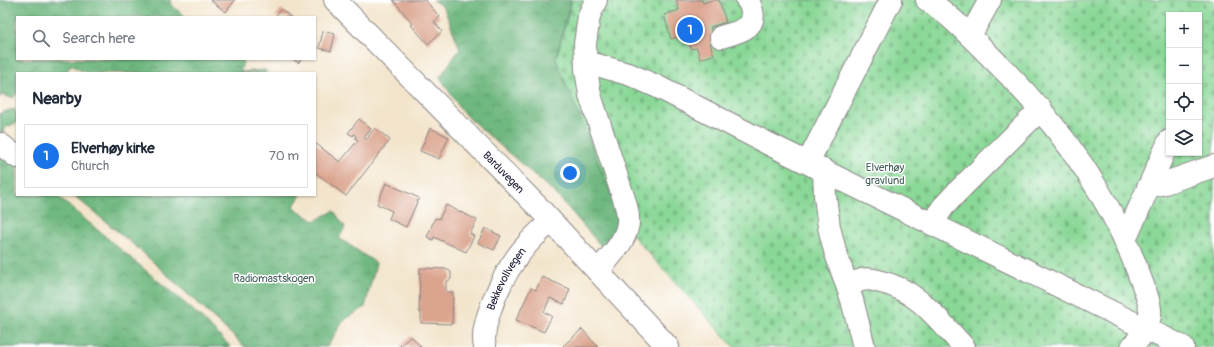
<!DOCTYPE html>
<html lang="en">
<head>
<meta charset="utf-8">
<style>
  :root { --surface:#fff; --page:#f2f2f3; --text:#1f2937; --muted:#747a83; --line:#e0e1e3; --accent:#1a73e8 }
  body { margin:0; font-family:Pangolin,sans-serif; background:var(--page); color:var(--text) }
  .controls { position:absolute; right:12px; top:12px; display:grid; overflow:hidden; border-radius:0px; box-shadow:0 1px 3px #0004 }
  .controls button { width:36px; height:36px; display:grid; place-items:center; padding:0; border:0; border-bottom:1px solid var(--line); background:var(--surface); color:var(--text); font:20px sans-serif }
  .you { position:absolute; left:570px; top:173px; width:14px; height:14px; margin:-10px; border:3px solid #fff; border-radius:50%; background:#1a73e8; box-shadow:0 0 0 6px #1a73e833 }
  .badge { display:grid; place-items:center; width:26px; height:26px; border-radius:50%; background:var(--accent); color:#fff; font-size:13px; font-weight:700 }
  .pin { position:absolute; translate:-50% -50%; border:2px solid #fff; box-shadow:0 1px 4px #0006 }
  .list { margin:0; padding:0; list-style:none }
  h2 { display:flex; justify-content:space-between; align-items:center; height:52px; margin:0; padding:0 16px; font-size:17px }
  h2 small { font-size:13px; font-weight:400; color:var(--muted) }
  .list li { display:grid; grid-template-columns:26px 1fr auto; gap:12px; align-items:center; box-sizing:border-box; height:64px; margin:0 8px 8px; padding:0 8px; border:1px solid var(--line); border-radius:0px }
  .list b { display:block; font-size:15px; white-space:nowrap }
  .list p { margin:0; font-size:13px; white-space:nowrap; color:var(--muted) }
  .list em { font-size:13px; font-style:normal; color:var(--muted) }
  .icon { flex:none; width:22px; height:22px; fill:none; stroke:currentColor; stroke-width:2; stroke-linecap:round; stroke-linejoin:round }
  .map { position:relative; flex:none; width:1214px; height:347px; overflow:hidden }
  .search { position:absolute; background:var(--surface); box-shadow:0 1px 3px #0004; left:16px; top:16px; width:300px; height:44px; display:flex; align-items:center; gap:10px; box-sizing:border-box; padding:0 14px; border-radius:0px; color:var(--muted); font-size:15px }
  .panel { position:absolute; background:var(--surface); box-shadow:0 1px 3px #0004; left:16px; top:72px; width:300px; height:124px; border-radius:0px }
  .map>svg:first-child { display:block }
  .forest { fill:url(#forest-crowns); stroke:#486d5e }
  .cemetery { fill:url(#cemetery-stones); stroke:#567d69; fill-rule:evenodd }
  .building { fill:#dba48e }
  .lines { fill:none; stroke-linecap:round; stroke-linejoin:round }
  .minor-casing { stroke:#8a8484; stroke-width:24 }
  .minor { stroke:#fff; stroke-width:22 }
  .labels { text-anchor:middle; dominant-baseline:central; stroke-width:3; stroke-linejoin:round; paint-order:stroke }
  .park-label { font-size:11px; fill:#46625b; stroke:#fff }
  .street-label { font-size:11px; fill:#22223b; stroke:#fff }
</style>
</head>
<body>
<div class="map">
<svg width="1214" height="347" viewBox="0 0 1214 347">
  <defs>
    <pattern id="forest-crowns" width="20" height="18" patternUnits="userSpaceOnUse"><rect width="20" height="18" fill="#6fb880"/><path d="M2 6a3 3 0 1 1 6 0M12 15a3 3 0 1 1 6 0" fill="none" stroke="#5b956a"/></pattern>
    <pattern id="cemetery-stones" width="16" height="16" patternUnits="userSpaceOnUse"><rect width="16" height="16" fill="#8ad897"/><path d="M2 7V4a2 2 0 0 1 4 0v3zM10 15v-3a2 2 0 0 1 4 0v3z" fill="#77b983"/></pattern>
  </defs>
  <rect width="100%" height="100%" fill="#fff"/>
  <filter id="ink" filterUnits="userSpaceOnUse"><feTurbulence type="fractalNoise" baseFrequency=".025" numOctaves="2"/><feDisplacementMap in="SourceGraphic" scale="8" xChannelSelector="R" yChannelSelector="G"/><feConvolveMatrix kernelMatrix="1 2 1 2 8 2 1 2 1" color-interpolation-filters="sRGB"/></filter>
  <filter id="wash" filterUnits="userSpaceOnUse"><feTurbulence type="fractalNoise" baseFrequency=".012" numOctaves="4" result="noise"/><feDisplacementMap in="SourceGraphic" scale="16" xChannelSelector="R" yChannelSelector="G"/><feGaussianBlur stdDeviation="0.9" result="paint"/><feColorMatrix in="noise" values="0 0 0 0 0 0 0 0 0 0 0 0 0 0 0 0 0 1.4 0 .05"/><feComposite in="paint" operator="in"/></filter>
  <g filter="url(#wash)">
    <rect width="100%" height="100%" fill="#f3e5cc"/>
    <path class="forest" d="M0 0H171L170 4 186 17H17V59H244L240 72 265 70 267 73H87L70 65 66 73H17V93L13 98 1 95 0 98Z
      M433 0H571L556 59 624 226 607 253 557 195 463 113 440 77 460 49 444 8Z
      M14 109 17 115V123L6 127 1 136 0 113Z
      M0 153 17 165V195H56L194 311 231 347H0Z
      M73 195H301L293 207 314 221 334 211 345 227 339 238 376 263 365 307 343 321 327 347H245L140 250Z"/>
    <path class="cemetery" d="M572 0H1214V347H734L624 226 556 59ZM1169 15H1199V153H1169Z"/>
    <g id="blocks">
      <path class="building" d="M210 0H235L226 12Z
        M393 0H425L440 17 434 22 442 31 428 44 411 25 413 24Z
        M676 0H702L703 3 712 0H719L726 22 710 27 715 42 710 44 714 55 700 59 697 48 691 49 687 34 671 39 664 15 679 10Z
        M281 9 291 17H275Z
        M323 31 335 34 331 51 319 48Z
        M293 59H302L298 63Z
        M359 119 371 129 364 138 366 140 375 128 390 140 346 196 315 172V143L340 162 358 140 355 138 356 136 354 134 353 136 348 133Z
        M430 128 449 137 439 159 420 151Z
        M386 183 419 198 406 227 389 219 392 211 377 204Z
        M446 205 477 220 470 234 474 236 466 252 434 237 433 240 427 237 435 218 439 219Z
        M485 228 501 236 494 250 478 243Z
        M420 268 446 269 451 272V279L448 281H446V292H453L452 324 421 323V312H419Z
        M542 277 570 289 564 304 550 298 544 312 552 316 544 332 516 320 531 288 536 290Z
        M582 329 598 347H564L563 346Z
        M411 336 421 347H399Z"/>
    </g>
  </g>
  <g filter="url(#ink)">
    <use href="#blocks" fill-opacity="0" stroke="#8a8484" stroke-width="1"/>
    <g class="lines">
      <defs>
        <g id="minor">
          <path id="s1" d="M335 0 539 208 668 347"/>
          <path d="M596 0 589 16 585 44 586 69 590 95 625 202C626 207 628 212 628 217 630 238 610 256 598 271"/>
          <path d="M927 0C949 14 968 34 986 52 1050 114 1105 185 1137 269 1141 281 1152 304 1150 316 1148 328 1140 338 1132 347"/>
          <path d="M970 36 990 0"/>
          <path d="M721 37C733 33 757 30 752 11 751 7 750 3 747 0"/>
          <path d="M586 63 594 64 631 75 658 87 767 143 1183 347"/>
          <path d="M0 144 17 157"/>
          <path d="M808 162 891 0"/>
          <path d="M824 170 825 196 829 227 835 251 852 300 864 347"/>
          <path d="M1148 187 1165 183 1214 166"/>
          <path d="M932 224 943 207 958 191 1041 109"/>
          <path d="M1125 240 1169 141"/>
          <path d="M848 286C853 284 857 281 862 280 868 278 875 280 881 282 918 290 939 321 964 347"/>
          <path id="s2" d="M485 347C482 335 486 322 490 310 502 275 521 245 551 222"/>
        </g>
      </defs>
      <use href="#minor" class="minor-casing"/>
      <use href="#minor" class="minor"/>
    </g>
  </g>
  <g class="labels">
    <g class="park-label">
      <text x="885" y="167">Elverhøy<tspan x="885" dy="13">gravlund</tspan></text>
      <text x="274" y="278">Radiomastskogen</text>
    </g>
    <g class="street-label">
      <text stroke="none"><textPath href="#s1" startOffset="241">Barduvegen</textPath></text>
      <text stroke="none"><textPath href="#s2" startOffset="73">Bekkevollvegen</textPath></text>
    </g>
  </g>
</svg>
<div class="controls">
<button>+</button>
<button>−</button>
<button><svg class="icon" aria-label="locate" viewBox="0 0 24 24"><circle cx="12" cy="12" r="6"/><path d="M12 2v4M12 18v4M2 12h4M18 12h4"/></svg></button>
<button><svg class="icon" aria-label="layers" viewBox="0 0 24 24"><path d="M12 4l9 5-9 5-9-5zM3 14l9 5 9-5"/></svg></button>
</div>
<div class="you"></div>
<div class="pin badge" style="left:690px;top:30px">1</div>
<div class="search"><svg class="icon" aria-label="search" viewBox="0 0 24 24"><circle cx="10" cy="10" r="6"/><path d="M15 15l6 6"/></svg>Search here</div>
<section class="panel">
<h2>Nearby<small></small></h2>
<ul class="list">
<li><span class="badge">1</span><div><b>Elverhøy kirke</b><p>Church</p></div><em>70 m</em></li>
</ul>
</section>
</div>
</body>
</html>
